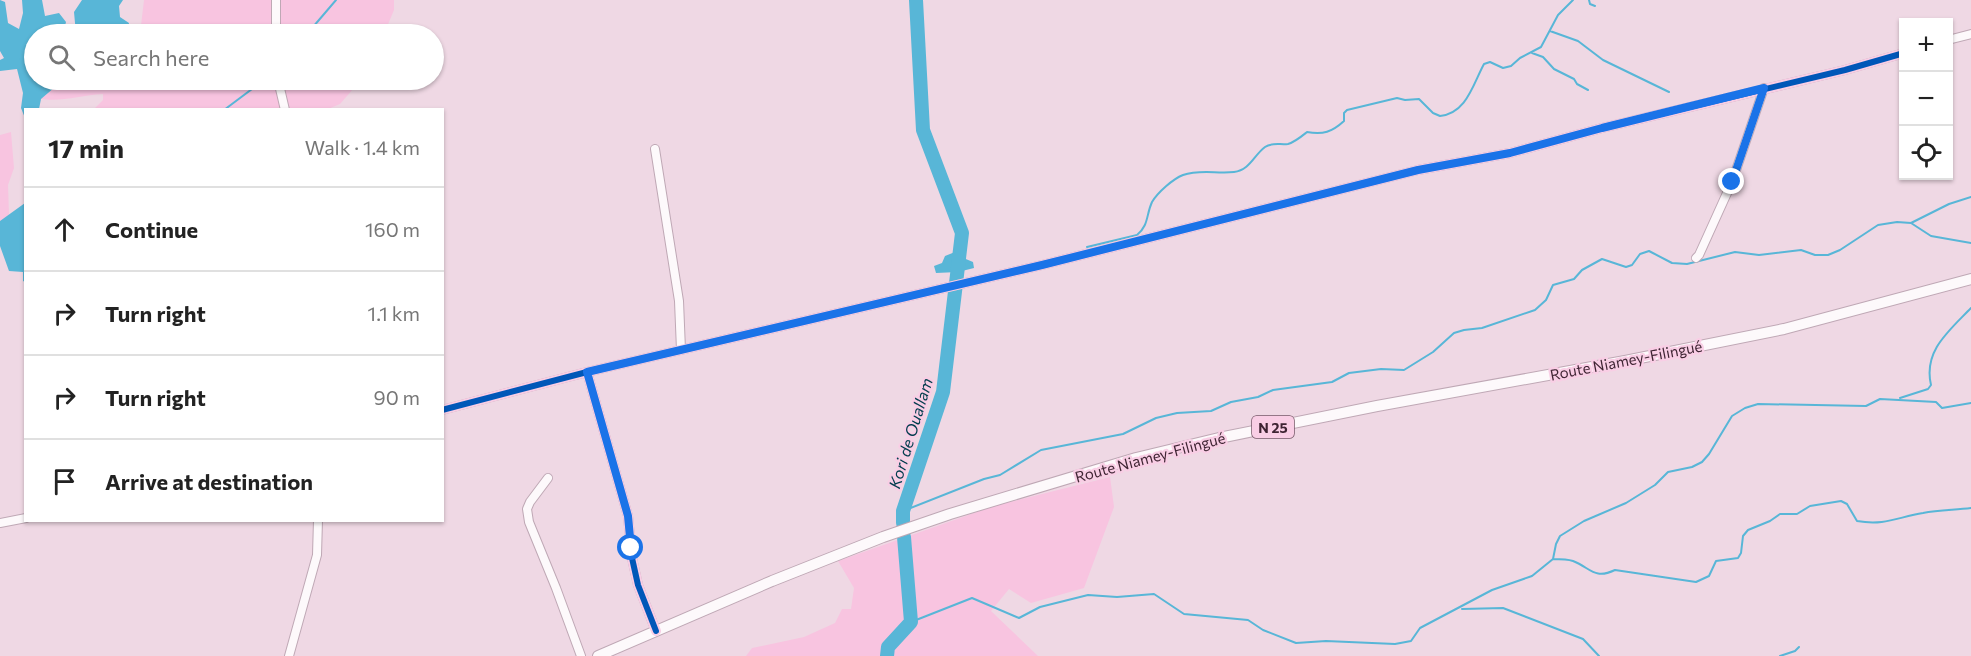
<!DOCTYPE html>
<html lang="en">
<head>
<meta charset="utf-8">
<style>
  :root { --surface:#fff; --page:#f6f6f6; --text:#222; --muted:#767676; --line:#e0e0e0 }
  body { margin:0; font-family:Commissioner,sans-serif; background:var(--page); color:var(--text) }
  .controls { position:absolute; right:18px; top:18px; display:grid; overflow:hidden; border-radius:0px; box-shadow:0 2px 4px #0004 }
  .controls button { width:54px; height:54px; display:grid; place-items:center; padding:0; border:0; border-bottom:2px solid var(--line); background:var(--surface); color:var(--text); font:30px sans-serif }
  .stop { position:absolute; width:18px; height:18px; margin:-14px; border:4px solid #1a73e8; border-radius:50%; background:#fff }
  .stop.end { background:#1a73e8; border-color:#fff; box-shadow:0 2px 6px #0008 }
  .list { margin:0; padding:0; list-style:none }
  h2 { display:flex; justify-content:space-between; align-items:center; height:78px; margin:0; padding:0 24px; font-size:26px }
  h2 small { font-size:20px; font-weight:400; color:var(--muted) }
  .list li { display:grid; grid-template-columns:39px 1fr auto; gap:18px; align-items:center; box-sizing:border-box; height:84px; padding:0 24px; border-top:2px solid var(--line) }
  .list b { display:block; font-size:22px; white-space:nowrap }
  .list em { font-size:20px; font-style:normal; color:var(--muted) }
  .icon { flex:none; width:33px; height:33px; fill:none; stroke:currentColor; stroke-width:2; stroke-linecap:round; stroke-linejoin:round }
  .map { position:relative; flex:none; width:1971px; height:656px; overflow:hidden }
  .search { position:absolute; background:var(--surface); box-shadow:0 2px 4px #0004; left:24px; top:24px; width:420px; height:66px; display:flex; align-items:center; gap:15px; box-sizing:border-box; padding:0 21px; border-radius:33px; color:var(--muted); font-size:22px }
  .panel { position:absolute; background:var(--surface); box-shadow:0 2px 4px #0004; left:24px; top:108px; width:420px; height:414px; border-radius:0px }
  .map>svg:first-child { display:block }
  .green { fill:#f8c4e0 }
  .water { fill:#58b6d7 }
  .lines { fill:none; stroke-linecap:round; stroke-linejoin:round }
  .stream { stroke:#58b6d7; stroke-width:2 }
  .river { stroke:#58b6d7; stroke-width:14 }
  .minor-casing { stroke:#bfa8b5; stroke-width:10 }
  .major-casing { stroke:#bfa8b5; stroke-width:12 }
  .minor { stroke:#fdf9fb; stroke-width:8 }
  .major { stroke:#fdf9fb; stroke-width:10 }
  .cycleway-casing { stroke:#f9cee5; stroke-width:10 }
  .cycleway { stroke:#0057b8; stroke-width:6 }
  .route { stroke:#1a73e8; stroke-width:8 }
  .labels { text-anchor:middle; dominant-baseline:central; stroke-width:4.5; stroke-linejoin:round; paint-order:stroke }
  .shield { fill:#f9cee5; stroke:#775768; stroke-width:1.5 }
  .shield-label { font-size:14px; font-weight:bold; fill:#3f2433 }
  .street-label { font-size:15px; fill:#3f2433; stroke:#f9cee5 }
  .water-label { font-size:16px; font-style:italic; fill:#013c4d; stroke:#f9cee5 }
</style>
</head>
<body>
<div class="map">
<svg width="1971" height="656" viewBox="0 0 1971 656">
  <rect width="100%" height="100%" fill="#efd8e4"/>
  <path class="green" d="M144 0H394V10L384 34H140Z
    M51 80H361L340 104 328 109 93 110 103 100V94C82 95 62 102 41 99L55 87Z
    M11 132 14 168 8 185 9 215 0 221V135Z
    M1110 477 1114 507 1084 588 1031 603 1009 589 991 611 1038 656H746L752 648 804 637 835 623 842 609H851L854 588 838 561 994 506Z"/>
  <path class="water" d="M0 0 5 2 8 23 19 29 23 13 22 0H42L45 16 59 13 66 22 63 34H34V80H50L55 87 41 99 39 109 26 110 25 118 21 108 23 93 17 69 0 71V60L4 58 0 51Z
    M82 0H123L119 6 120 17 129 23 127 34H76L74 12Z
    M25 203V282L23 281V272L9 271 0 246V221Z
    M955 252 961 257 973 262 974 268 958 272 936 273 934 266 942 263 945 256Z"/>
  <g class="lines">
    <path class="stream" d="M1589 0 1590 4 1595 6
      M1550 31 1578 41 1603 60 1669 92
      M307 34 336 0
      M1532 53 1543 57 1554 69 1574 79 1577 84 1588 90
      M224 110 264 80
      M1911 223 1949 204 1971 197
      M1087 247 1137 235C1149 225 1146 215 1152 202 1158 192 1173 179 1183 175 1200 169 1217 174 1234 172 1250 170 1254 155 1265 147 1272 142 1280 145 1288 144 1295 142 1302 136 1307 132 1323 135 1332 132 1344 121V113L1347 110 1397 98 1405 100 1419 99 1433 113 1440 116C1467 113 1473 84 1484 64L1490 62 1503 68 1511 66 1520 58 1541 47 1558 15 1573 0
      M1900 398 1928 389 1931 385C1923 351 1949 331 1971 308
      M903 511 984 479 1000 475 1041 450 1123 434 1156 418 1177 413 1211 411 1231 402 1258 397 1273 390 1332 382 1349 373 1381 369 1404 370 1433 352 1454 333 1464 330 1482 328 1535 310 1546 300 1553 285 1574 279 1582 270 1602 259 1626 267 1632 265 1640 254 1649 251 1672 263 1687 264 1735 252 1759 255 1801 250 1815 255H1828L1840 250 1878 225 1897 222 1911 223 1931 236 1971 243
      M1553 559C1559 559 1567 559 1573 561 1591 568 1594 580 1615 570L1696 582 1709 576 1716 561 1738 558 1741 553 1743 536 1748 530 1770 521 1780 514H1797L1810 506 1841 501 1847 504 1857 521C1885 526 1898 517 1923 513 1939 510 1955 510 1971 508
      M1462 609 1503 608 1583 639 1599 656
      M911 622 972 598 1019 618 1040 607 1088 595 1117 597 1154 594 1184 614 1248 620 1263 630 1296 643 1326 641 1395 644 1411 641 1420 628 1492 590 1532 576 1553 559 1556 544 1560 536 1584 521 1626 503 1655 485 1668 472 1692 467 1702 462 1709 454 1732 416 1745 408 1758 404 1866 406 1880 399 1936 402 1942 408 1971 403
      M1780 656 1795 651 1799 647"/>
    <path class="river" d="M903 523V511L943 392 962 233 923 130 916 0
      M887 656 888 647 911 622 904 537"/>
    <defs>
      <path id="minor" d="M276 0V34
        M1948 40 1971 34
        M278 80 285 110
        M655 149 679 301 681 350
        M1696 258 1699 255 1732 182 1764 88
        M587 372 628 516 632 558 638 585 656 631
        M442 410 587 372 1042 265 1418 170 1510 153 1602 128 1845 70 1904 53
        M548 478 530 502 527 509 529 522 556 588 581 656
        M0 523 26 518
        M289 656 317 555 318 520"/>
      <path id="major" d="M598 656 772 581 883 537 950 514 1136 458 1219 438 1377 406 1625 361 1784 329 1971 279"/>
    </defs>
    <use href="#minor" class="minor-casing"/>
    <use href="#major" class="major-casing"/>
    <use href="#minor" class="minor"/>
    <use href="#major" class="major"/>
    <defs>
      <path id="cycleway" d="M587 372 628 516 632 558 638 585 656 631
        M442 410 587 372 1042 265 1418 170 1510 153 1602 128 1845 70 1904 53"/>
    </defs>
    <use href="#cycleway" class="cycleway-casing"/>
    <use href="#cycleway" class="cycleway"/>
  </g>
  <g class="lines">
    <path class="route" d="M631 548 628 516 587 372 1042 265 1418 170 1510 153 1602 128 1764 88 1732 182"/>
  </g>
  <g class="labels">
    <rect class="shield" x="1252" y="416" width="42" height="22" rx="4.5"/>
    <g class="shield-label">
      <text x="1273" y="427">N 25</text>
    </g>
    <g class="street-label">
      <text transform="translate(1626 360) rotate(-11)">Route Niamey-Filingué</text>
      <text transform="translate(1150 457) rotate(-15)">Route Niamey-Filingué</text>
    </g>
    <g class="water-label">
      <text transform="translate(910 433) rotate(-73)">Kori de Ouallam</text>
    </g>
  </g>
</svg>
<div class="controls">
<button>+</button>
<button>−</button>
<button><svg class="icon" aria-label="locate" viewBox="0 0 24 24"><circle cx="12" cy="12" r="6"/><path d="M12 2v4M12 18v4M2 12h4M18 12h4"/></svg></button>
</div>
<div class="stop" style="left:631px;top:548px"></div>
<div class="stop end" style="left:1732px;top:182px"></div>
<div class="search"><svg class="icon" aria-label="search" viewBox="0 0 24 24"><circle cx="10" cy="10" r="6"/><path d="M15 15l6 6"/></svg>Search here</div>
<section class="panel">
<h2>17 min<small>Walk · 1.4 km</small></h2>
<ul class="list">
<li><svg class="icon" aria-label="ahead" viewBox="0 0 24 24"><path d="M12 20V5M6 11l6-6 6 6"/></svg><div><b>Continue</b></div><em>160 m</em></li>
<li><svg class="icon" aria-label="right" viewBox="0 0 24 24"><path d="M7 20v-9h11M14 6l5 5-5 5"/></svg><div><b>Turn right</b></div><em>1.1 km</em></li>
<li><svg class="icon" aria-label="right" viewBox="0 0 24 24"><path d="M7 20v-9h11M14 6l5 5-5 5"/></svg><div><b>Turn right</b></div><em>90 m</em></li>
<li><svg class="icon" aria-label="arrive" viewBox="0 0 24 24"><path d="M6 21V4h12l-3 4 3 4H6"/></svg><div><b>Arrive at destination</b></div></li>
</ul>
</section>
</div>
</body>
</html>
